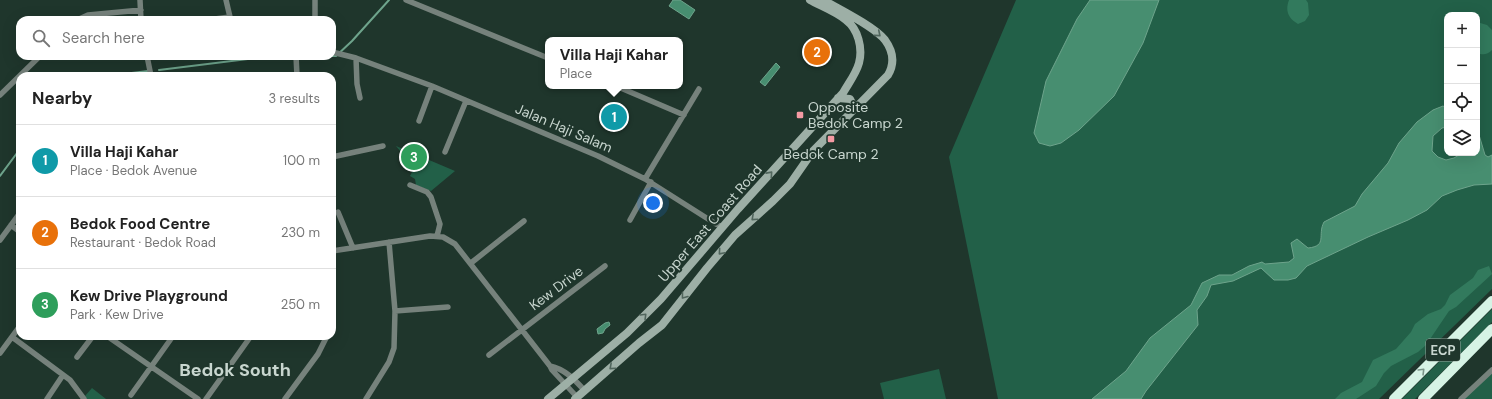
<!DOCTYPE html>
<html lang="en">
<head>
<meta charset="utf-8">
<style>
  :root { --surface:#fff; --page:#f6f6f6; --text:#222; --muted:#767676; --line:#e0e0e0; --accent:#80585c }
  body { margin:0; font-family:"DM Sans",sans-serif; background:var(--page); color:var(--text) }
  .controls { position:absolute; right:12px; top:12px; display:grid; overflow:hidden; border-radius:8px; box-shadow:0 4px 16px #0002 }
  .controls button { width:36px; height:36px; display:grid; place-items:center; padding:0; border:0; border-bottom:1px solid var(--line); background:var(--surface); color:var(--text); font:20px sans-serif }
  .you { position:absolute; left:653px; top:203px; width:14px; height:14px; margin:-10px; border:3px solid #fff; border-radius:50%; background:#1a73e8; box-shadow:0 0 0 6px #1a73e833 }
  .badge { display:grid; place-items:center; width:26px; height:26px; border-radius:50%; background:var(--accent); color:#fff; font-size:13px; font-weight:700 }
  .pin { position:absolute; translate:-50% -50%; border:2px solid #fff; box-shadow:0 1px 4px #0006 }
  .popup { position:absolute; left:545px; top:37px; width:138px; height:52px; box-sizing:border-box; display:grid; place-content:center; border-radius:8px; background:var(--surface); filter:drop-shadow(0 1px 3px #0005); font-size:13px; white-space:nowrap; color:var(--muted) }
  .popup b { font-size:15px; color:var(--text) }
  .popup::after { content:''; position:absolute; left:50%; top:100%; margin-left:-8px; border:8px solid transparent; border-top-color:var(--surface) }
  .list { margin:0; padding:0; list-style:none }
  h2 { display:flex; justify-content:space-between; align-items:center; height:52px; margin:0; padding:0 16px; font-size:17px }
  h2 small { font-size:13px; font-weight:400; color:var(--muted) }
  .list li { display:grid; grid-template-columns:26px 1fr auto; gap:12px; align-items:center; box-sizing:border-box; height:72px; padding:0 16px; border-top:1px solid var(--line) }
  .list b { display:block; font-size:15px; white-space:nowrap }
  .list p { margin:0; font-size:13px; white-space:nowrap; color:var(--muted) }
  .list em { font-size:13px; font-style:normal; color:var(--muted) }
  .icon { flex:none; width:22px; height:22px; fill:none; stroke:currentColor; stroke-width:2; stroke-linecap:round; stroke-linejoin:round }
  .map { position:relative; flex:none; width:1492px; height:399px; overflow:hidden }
  .search { position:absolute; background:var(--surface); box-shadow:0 4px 16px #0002; left:16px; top:16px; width:320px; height:44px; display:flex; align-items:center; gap:10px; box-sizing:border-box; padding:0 14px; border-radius:12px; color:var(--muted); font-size:15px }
  .panel { position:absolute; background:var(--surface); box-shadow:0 4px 16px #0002; left:16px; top:72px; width:320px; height:268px; border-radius:12px }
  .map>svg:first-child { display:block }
  .green { fill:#226048; fill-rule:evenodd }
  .forest { fill:#327a5d }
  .water { fill:#478e70; stroke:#6ea48c }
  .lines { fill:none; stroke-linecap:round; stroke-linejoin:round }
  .stream { stroke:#6ea48c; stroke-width:2 }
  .street { stroke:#76827c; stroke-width:5.5 }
  .secondary { stroke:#9dafa6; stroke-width:8 }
  .highway { stroke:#d6f3e5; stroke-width:10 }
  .oneway { stroke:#51665d }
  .oneway2 { stroke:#7a9488 }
  .poi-dot { fill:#f49aa3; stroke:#1f362c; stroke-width:1.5 }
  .labels { text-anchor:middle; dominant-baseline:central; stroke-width:4; stroke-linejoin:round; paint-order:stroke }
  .shield { fill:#1f362c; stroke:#95a69e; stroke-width:1 }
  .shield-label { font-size:13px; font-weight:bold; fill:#c8d6cf }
  .poi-label { font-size:14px; fill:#c8d6cf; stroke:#1f362c; text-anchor:start }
  .street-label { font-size:14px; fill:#c8d6cf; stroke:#1f362c }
  .district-label { font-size:18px; font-weight:bold; fill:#c8d6cf; stroke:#1f362c }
</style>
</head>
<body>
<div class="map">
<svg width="1492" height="399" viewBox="0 0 1492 399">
  <rect width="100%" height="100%" fill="#1f362c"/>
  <path class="green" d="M1016 0H1492V289L1379 399H998L949 157ZM1447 15H1477V153H1447Z
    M396 146 455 171 431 191 416 185 415 179 410 176 414 168Z
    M1492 309V322L1415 399H1402Z
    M939 369 946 399H884L880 383Z
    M1492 371V399H1462Z
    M92 388 106 399H87L85 396Z"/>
  <path class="forest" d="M1289 0H1306L1308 3 1309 15 1305 21 1298 24C1288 18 1285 11 1289 0Z
    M1477 22 1487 25 1492 30V50C1487 55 1483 55 1477 53Z
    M1489 266 1492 274 1456 307 1449 311 1426 345 1418 352 1391 366 1384 373 1376 386 1356 399H1335L1341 393 1362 382 1373 360 1396 349 1411 332 1415 324 1428 314 1441 309 1445 305 1450 295 1473 278 1478 270Z"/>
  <path class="water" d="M673 0H680L695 10 689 19 669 6Z
    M1090 0H1159L1143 43 1114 96 1079 130 1061 143 1050 146 1039 143 1034 133 1046 81 1077 19Z
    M776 63 780 67 765 86 760 82Z
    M1443 106 1447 108V127L1442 128 1433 136 1432 151 1438 157 1446 160 1454 158 1462 153H1477V128L1485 155 1488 157 1492 155V184L1474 185 1457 190 1442 196 1427 210 1408 220 1368 237 1307 266 1296 278 1288 280H1274L1261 268 1233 281 1211 285 1207 296 1197 310 1198 325 1146 391 1141 399H1092L1126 371 1150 338 1191 305 1202 283 1219 275H1232L1249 266 1259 263 1262 262 1265 264 1289 262 1294 258 1291 243 1297 239 1308 248C1328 246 1317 235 1324 222L1355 206 1362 194 1388 163 1399 143 1417 122 1433 110Z
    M609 322 610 325 605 329 603 333 598 334 597 329 605 323Z"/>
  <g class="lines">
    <path class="stream" d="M332 56H336L352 41 389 0
      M159 70 273 56
      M107 76 148 71
      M0 176 20 149"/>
    <path class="street" d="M140 0 141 20
      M226 0 230 17
      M315 0V20
      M406 0 548 58
      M77 20 88 15 141 10
      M207 20 230 17 238 20
      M332 52 356 58 432 86 598 156 645 179 716 224 723 227
      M147 56 151 76
      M296 56 297 76
      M356 58 357 84 360 98
      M616 86 684 115
      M0 95 40 56
      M419 121 432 86
      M445 152 466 101
      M332 157 383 146
      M645 179 699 89
      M410 185 427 192 431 197 440 224 437 236
      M338 212 353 248
      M630 220 651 182
      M11 225 20 232
      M0 240 20 213
      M332 251 430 236 443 237 455 244 550 366 552 370 577 397
      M471 263 524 221
      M395 311 448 307
      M107 336 198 399
      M12 337 70 380 84 399
      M0 353 20 326
      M489 355 605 266
      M77 357 93 336
      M550 366C565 369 575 380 585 391
      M131 395 173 336
      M47 399 63 375
      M206 399 251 336
      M285 399 318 354 327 336
      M366 399 389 362 394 348 395 311 389 242
      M1461 399 1492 370"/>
    <path class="secondary" d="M838 98 850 99 855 109
      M548 399 627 333 661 299 738 209 843 93C848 84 856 74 859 63 863 48 858 29 846 20 837 12 821 6 810 0
      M575 399 639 343 662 325 707 268 735 235 773 201 790 184 813 151 888 75C895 63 893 51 885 40 875 27 839 9 823 0"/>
    <path class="highway" d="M1394 399 1492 301
      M1423 399 1492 329"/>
  </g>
  <defs><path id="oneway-chevron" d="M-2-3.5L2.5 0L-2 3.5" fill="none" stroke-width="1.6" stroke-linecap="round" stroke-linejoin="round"/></defs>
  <g class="oneway">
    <use href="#oneway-chevron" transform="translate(878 34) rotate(40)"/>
    <use href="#oneway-chevron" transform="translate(770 174) rotate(-48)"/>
    <use href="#oneway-chevron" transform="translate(754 218) rotate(138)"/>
    <use href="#oneway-chevron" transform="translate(721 252) rotate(131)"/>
    <use href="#oneway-chevron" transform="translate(684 296) rotate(128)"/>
    <use href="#oneway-chevron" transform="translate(644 316) rotate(-45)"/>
    <use href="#oneway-chevron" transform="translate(612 367) rotate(138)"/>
  </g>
  <use class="oneway2" href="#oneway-chevron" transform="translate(1422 371) rotate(-45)"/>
  <g class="poi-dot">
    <rect x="796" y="111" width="8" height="8" rx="2"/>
    <rect x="827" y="135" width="8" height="8" rx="2"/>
  </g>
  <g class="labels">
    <rect class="shield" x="1426" y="339" width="34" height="22" rx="3"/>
    <g class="shield-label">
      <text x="1443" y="350">ECP</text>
    </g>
    <g class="poi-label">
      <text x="808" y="107">Opposite<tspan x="808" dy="16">Bedok Camp 2</tspan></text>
      <text x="831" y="154" text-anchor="middle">Bedok Camp 2</text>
    </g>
    <g class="street-label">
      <text transform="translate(564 128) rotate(23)">Jalan Haji Salam</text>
      <text transform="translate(710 223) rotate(-49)">Upper East Coast Road</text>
      <text transform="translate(556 288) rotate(-37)">Kew Drive</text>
    </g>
    <g class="district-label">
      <text x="235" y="370">Bedok South</text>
    </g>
  </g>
</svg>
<div class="controls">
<button>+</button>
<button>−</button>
<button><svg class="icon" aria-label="locate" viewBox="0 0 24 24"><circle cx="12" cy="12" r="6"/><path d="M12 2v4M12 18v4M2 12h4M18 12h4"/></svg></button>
<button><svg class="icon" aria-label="layers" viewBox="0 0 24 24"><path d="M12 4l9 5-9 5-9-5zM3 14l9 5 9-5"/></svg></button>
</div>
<div class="you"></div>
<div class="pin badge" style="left:614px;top:117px;background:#0f9aa8">1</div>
<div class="popup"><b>Villa Haji Kahar</b>Place</div>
<div class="pin badge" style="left:817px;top:52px;background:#e8710a">2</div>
<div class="pin badge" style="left:414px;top:157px;background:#2e9e5b">3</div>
<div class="search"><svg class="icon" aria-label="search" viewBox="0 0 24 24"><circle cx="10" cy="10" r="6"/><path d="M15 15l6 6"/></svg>Search here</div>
<section class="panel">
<h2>Nearby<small>3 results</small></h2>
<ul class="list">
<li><span class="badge" style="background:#0f9aa8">1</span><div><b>Villa Haji Kahar</b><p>Place · Bedok Avenue</p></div><em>100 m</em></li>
<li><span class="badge" style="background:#e8710a">2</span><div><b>Bedok Food Centre</b><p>Restaurant · Bedok Road</p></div><em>230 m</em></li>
<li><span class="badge" style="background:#2e9e5b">3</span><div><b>Kew Drive Playground</b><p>Park · Kew Drive</p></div><em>250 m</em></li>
</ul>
</section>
</div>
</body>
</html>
